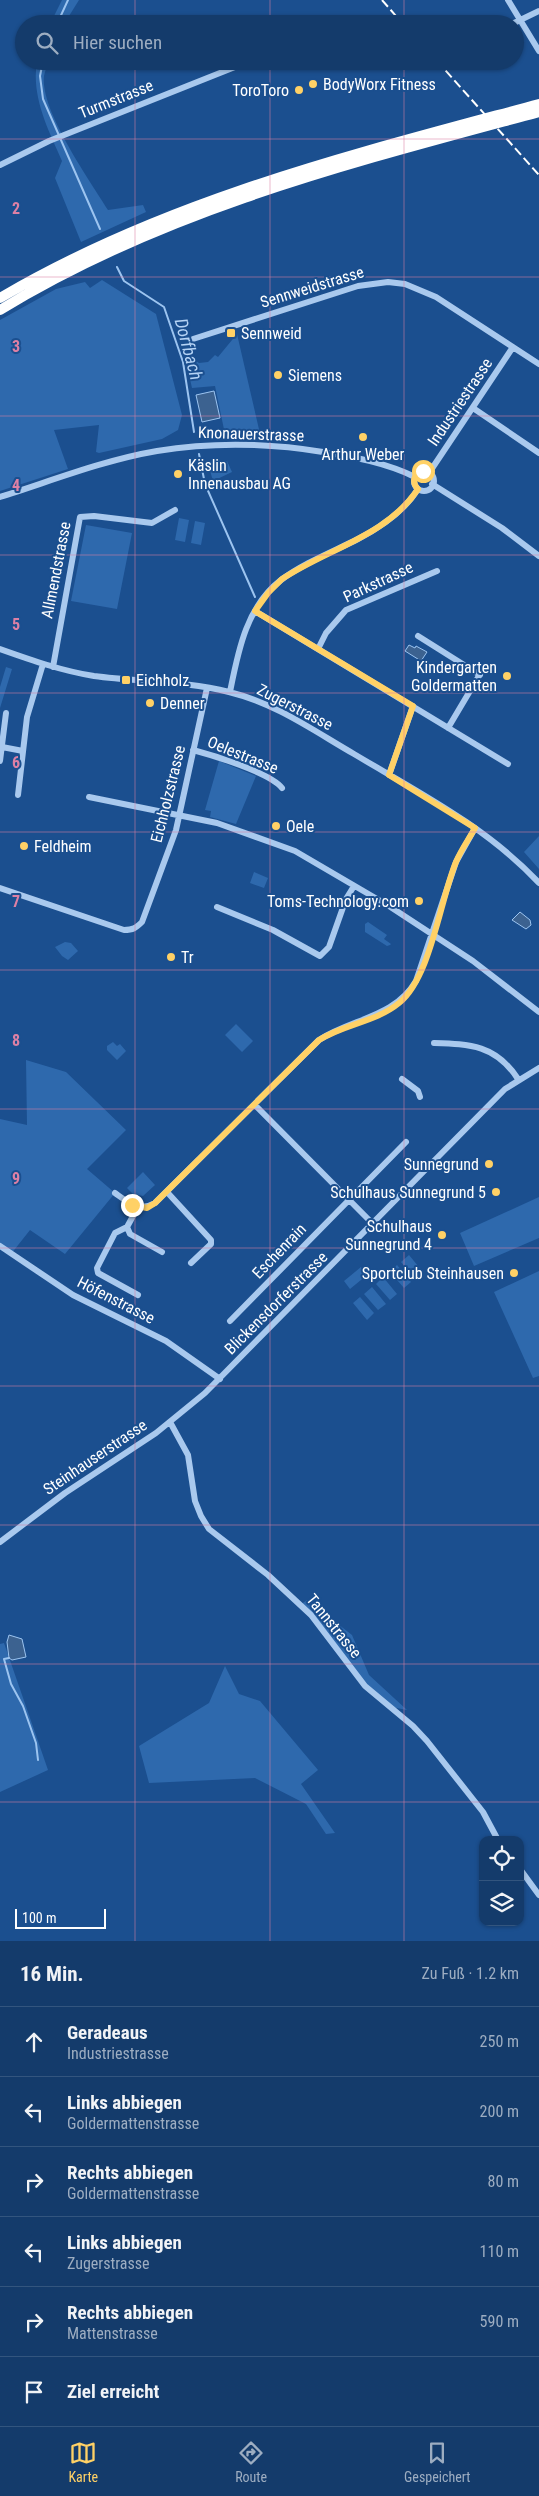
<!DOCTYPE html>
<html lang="de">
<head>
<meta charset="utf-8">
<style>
  :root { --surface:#143b6b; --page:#1d4271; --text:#f1f3f6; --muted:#9dadc1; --line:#33557e; --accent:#ffd166 }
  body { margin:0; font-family:"Roboto Condensed",sans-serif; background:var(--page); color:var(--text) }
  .controls { position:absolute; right:15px; bottom:15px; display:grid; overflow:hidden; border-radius:10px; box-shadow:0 1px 4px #0004 }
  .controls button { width:45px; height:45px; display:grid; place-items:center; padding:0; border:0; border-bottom:1px solid var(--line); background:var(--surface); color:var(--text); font:25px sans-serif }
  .scale { position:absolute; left:15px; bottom:12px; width:91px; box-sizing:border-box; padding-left:5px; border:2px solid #fff; border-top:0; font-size:14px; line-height:18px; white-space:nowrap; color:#fff; -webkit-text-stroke:4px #1b4f8f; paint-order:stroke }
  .stop { position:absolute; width:15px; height:15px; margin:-11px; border:4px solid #ffd166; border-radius:50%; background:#fff }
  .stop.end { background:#ffd166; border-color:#fff; box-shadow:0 1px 5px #0008 }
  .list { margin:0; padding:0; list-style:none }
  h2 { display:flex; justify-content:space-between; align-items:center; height:65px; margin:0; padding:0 20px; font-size:21px }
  h2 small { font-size:16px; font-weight:400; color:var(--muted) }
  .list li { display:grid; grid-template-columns:32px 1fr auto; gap:15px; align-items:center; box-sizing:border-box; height:70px; padding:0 20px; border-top:1px solid var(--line) }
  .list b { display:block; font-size:19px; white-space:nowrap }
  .list p { margin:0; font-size:16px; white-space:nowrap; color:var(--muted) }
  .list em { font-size:16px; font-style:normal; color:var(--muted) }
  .icon { flex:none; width:28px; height:28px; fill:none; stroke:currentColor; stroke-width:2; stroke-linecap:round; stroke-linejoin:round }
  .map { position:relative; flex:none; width:539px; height:1941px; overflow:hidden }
  .search { position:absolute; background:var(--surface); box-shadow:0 1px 4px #0004; left:15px; right:15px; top:15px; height:55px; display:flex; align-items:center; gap:12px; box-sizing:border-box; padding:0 18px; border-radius:28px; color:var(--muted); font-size:19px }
  .sheet { height:485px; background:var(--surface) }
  nav { display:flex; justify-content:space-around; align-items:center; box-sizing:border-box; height:70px; border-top:1px solid var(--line); background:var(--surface); font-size:14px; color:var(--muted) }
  nav a { display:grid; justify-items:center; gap:2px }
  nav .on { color:var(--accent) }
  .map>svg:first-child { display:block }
  .green { fill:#2e69ad }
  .water { fill:#3c6290; stroke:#9cc4f0 }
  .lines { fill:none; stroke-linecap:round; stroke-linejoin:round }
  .stream { stroke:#9cc4f0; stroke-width:2 }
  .minor { stroke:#a9c9ee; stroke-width:6 }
  .highway { stroke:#fff; stroke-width:10 }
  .rail { stroke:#fff; stroke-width:2; stroke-dasharray:9 4; stroke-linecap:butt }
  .route { stroke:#ffd166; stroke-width:6 }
  .grid { fill:none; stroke:#dd80a5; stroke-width:1; stroke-opacity:0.55 }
  .poi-dot { fill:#ffd166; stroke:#1b4f8f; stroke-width:2 }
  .labels { text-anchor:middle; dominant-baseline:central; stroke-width:4; stroke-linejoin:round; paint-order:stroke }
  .poi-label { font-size:16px; fill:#fff; stroke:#1b4f8f; text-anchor:start }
  .street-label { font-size:16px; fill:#fff; stroke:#1b4f8f }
  .water-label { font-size:18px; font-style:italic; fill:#b5d3f5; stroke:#1b4f8f }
  .grid-label { font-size:16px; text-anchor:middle; font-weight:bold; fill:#dd80a5; stroke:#1b4f8f; stroke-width:4; stroke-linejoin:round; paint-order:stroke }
</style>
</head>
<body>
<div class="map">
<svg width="539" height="1941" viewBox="0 0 539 1941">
  <rect width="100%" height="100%" fill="#1b4f8f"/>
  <path class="green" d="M62 0H79L64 24H50Z
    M37 61H49C47 66 45 71 44 76 40 111 90 180 108 210L143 205 146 212 81 242 55 178 62 161C48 129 31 97 37 61Z
    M102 280 156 314 182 415 178 430 162 439 99 453 96 452 99 425 54 430 68 469 0 491V320L56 289 85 282 90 288Z
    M237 334 261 438 226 439 215 386 192 388 182 344 188 342 192 358 199 363 208 362 215 355 218 357Z
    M227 461 232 472 213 481 209 467Z
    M179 518 189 520 185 542 175 540Z
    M195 521 205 523 201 545 191 543Z
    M86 525 132 533 117 609 71 601Z
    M6 667 12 669 0 708V687Z
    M219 761 256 776 236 824 210 817 211 811 205 810Z
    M539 836V869L524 852Z
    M254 872 268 878 264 888 250 883Z
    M368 922 387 935 384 939 391 944 390 945 387 946 365 932V924Z
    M65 942 71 943 78 951 68 960 62 956 55 947Z
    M236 1024 253 1041 242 1052 225 1035Z
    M113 1042 117 1046 120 1044 126 1051 117 1060 107 1050V1046Z
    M26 1060 66 1072 126 1130 87 1169 115 1193 65 1254 30 1230 11 1254 0 1246V1119L27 1125Z
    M143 1172 155 1185 143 1196 133 1194 127 1188Z
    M539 1197V1238L474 1266 460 1233Z
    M409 1255 423 1272 415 1278 401 1262Z
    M397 1265 411 1282 404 1288 390 1272Z
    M361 1267 367 1275 350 1289 344 1281Z
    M539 1271V1376L533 1378 494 1292Z
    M383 1277 397 1294 390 1300 376 1284Z
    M372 1287 386 1304 378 1310 364 1294Z
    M360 1297 374 1313 367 1320 353 1303Z
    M307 1600 352 1635 369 1675 407 1710 386 1706 339 1656 300 1605Z
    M4 1643 48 1770 0 1792V1644Z
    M225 1666 239 1694 260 1701 318 1770 301 1784 335 1833 326 1834 306 1804 255 1778 149 1783 139 1746 209 1703Z"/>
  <path class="water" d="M214 391 220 418 202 422 196 395Z
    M409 645 415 648 416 646 427 652 421 661 405 651Z
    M520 912 530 920 531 925 526 929 512 920Z
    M9 1635 22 1639 26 1657 12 1660 9 1658 7 1642Z"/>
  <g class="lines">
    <path class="stream" d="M57 24 68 0
      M43 61 40 76 43 99 100 229
      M117 267 124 281 164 307 183 362 194 432
      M199 454 205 484 255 597
      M9 1658 4 1659 11 1684 23 1706 36 1743 38 1760"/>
    <path class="minor" d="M508 0 539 51
      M512 24 539 11
      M0 165 49 141 250 61
      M193 339 358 286 388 282 405 284 436 297 539 364
      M473 408 539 453
      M414 481a10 10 0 1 1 20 0a10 10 0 1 1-20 0Z
      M429 473 513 347
      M432 484 502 528 539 556
      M0 497C51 481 104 460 157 451 212 442 268 443 323 452 354 457 387 463 415 477
      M255 611 508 764
      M418 636 480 675
      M0 649C31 660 62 671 94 676 139 682 186 681 229 692 275 703 314 731 354 754 418 792 488 828 539 883
      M318 649 326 633 346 610 437 571
      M53 667 80 517 94 516 152 523 175 510
      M230 692C238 652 246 607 281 580 304 563 332 552 358 539 381 527 404 512 418 489
      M448 728 483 669
      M2 747 23 751
      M193 750C212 755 271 773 282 788
      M0 761 6 713
      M389 775 413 706
      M18 795 27 717 43 664
      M89 797 217 823 295 851 389 906 473 961 539 1012
      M0 888 124 930C133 930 136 928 142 922L176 830 207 688
      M217 907 273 930 320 956 329 947 346 899 354 886
      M434 1043C470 1044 496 1045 518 1079
      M402 1079 418 1091 420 1097
      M255 1105 373 1224
      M167 1192 211 1240V1244L191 1263
      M115 1193C129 1203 139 1212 155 1203L319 1040C353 1018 394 1018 416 981L456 862 475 828
      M127 1227 130 1234 162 1252
      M0 1246 73 1295 166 1341 220 1379
      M138 1295 98 1273 97 1268 115 1233 127 1227 138 1207
      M230 1321 406 1142
      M170 1422 188 1455 195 1501 201 1516 209 1529 268 1575 311 1615 365 1686 413 1726 427 1741 483 1812 498 1840
      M0 1542 65 1493 156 1433 205 1393 505 1089 539 1068
      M520 1869 539 1895"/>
    <path class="highway" d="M0 298C166 200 354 154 539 104
      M0 310C165 209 354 162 539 112"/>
    <path class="rail" d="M382 0 403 24
      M437 61 539 175"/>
  </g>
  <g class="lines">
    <path class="route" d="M132 1205 147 1208 155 1203 319 1040C344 1024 376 1022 399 1003 431 977 440 900 456 862 461 850 469 839 475 828L389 775 413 706 255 611 268 593 282 579C327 549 387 536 418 489 411 482 414 473 423 471"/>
  </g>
  <path class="grid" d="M135 0V24M270 0V24M404 0V24M135 61V1941M270 61V1941M404 61V1941M0 139H539M0 277H539M0 416H539M0 555H539M0 693H539M0 832H539M0 970H539M0 1109H539M0 1248H539M0 1386H539M0 1525H539M0 1664H539M0 1802H539"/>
  <g class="poi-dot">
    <circle cx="313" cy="84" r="5"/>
    <circle cx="299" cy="90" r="5"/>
    <rect x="226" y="328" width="10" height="10" rx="2.5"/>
    <circle cx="278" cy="375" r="5"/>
    <circle cx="363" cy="437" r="5"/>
    <circle cx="178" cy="474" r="5"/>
    <circle cx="507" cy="676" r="5"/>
    <rect x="121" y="675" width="10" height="10" rx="2.5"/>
    <circle cx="150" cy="703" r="5"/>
    <circle cx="276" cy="826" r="5"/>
    <circle cx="24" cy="846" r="5"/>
    <circle cx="419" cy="901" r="5"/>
    <circle cx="171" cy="957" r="5"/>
    <circle cx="489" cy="1164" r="5"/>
    <circle cx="496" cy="1192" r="5"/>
    <circle cx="442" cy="1235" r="5"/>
    <circle cx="514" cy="1273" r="5"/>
  </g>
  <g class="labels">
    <g class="poi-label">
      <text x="323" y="84">BodyWorx Fitness</text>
      <text x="289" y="90" text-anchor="end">ToroToro</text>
      <text x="241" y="333">Sennweid</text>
      <text x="288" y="375">Siemens</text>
      <text x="363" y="454" text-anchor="middle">Arthur Weber</text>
      <text x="188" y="465">Käslin<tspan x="188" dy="18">Innenausbau AG</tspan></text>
      <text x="497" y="667" text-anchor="end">Kindergarten<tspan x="497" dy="18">Goldermatten</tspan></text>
      <text x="136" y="680">Eichholz</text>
      <text x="160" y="703">Denner</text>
      <text x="286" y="826">Oele</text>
      <text x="34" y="846">Feldheim</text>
      <text x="409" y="901" text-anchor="end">Toms-Technology.com</text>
      <text x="181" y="957">Tr</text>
      <text x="479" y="1164" text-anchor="end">Sunnegrund</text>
      <text x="486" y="1192" text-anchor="end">Schulhaus Sunnegrund 5</text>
      <text x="432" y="1226" text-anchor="end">Schulhaus<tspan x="432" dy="18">Sunnegrund 4</tspan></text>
      <text x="504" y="1273" text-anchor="end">Sportclub Steinhausen</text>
    </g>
    <g class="street-label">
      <text transform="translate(116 99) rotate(-22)">Turmstrasse</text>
      <text transform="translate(312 287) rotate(-17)">Sennweidstrasse</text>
      <text transform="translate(460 402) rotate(-56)">Industriestrasse</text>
      <text transform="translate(251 434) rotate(2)">Knonauerstrasse</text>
      <text transform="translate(56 570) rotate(-79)">Allmendstrasse</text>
      <text transform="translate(378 582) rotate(-25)">Parkstrasse</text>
      <text transform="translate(295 707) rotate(27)">Zugerstrasse</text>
      <text transform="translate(243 755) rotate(22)">Oelestrasse</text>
      <text transform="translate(168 794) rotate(-76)">Eichholzstrasse</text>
      <text transform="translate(279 1251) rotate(-46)">Eschenrain</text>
      <text transform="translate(116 1300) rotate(27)">Höfenstrasse</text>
      <text transform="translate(276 1303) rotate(-45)">Blickensdorferstrasse</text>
      <text transform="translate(95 1457) rotate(-34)">Steinhauserstrasse</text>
      <text transform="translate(334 1626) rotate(51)">Tannstrasse</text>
    </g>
    <g class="water-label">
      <text transform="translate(189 349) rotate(75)">Dorfbach</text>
    </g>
  </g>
  <g class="grid-label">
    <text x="16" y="214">2</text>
    <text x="16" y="352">3</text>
    <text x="16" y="491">4</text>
    <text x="16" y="630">5</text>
    <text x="16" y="768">6</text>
    <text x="16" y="907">7</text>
    <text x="16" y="1046">8</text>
    <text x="16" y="1184">9</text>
  </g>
</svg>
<div class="controls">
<button><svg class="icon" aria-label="locate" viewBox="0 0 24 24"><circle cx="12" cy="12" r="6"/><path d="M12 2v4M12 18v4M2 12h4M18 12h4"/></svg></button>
<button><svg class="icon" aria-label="layers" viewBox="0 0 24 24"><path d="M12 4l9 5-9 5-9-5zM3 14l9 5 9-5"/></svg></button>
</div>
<div class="scale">100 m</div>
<div class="stop" style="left:423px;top:471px"></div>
<div class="stop end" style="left:132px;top:1205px"></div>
<div class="search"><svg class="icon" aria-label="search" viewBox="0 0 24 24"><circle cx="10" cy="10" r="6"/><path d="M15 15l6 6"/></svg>Hier suchen</div>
</div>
<section class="sheet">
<h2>16 Min.<small>Zu Fuß · 1.2 km</small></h2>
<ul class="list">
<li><svg class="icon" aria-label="ahead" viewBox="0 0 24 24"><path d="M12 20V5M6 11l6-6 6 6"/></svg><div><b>Geradeaus</b><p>Industriestrasse</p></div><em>250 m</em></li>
<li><svg class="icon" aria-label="left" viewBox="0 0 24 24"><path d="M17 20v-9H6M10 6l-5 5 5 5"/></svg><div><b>Links abbiegen</b><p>Goldermattenstrasse</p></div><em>200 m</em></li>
<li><svg class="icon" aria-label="right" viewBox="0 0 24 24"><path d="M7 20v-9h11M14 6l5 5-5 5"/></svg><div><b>Rechts abbiegen</b><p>Goldermattenstrasse</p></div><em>80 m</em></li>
<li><svg class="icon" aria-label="left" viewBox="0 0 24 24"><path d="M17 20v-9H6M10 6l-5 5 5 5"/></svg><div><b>Links abbiegen</b><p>Zugerstrasse</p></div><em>110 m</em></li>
<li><svg class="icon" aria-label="right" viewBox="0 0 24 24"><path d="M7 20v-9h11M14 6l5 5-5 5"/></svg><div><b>Rechts abbiegen</b><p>Mattenstrasse</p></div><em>590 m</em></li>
<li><svg class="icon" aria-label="arrive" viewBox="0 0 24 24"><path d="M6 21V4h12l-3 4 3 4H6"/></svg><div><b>Ziel erreicht</b></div></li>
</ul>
</section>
<nav>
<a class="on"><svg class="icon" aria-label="map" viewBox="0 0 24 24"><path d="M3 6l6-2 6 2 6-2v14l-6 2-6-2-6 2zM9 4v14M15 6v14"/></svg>Karte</a>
<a><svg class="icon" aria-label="directions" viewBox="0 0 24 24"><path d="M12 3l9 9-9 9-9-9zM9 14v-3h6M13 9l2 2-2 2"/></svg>Route</a>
<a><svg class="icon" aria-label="saved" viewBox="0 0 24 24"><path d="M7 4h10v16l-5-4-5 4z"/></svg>Gespeichert</a>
</nav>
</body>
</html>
